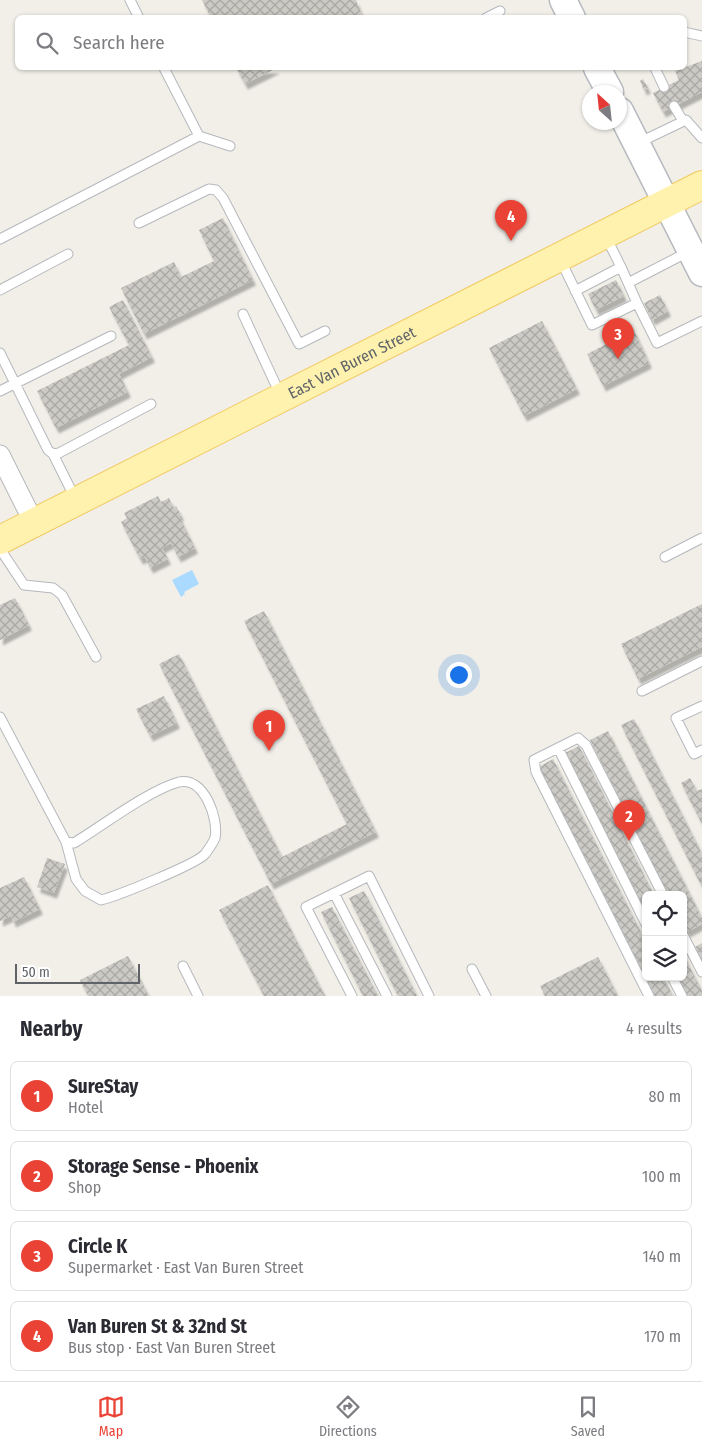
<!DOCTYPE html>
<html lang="en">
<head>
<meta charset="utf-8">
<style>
  :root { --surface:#fff; --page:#f7f7f7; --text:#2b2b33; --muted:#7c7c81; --line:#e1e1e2; --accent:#ea4335 }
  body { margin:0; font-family:"Fira Sans Condensed",sans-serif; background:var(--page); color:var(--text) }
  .controls { position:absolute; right:15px; bottom:15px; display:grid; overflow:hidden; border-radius:8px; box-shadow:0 1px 4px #0004 }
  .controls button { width:45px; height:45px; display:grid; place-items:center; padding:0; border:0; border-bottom:1px solid var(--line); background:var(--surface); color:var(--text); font:25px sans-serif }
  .compass { position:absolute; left:582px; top:85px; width:45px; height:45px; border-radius:50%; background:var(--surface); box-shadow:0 1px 4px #0004; rotate:333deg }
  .scale { position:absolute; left:15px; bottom:12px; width:125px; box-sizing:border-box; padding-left:5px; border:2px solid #5f6368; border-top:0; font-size:14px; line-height:18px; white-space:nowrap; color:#5f6368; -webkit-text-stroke:4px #fff; paint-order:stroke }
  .you { position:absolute; left:458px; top:674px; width:18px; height:18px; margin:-12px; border:4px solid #fff; border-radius:50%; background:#1a73e8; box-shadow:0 0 0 8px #1a73e833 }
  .badge { display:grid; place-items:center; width:32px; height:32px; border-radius:50%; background:var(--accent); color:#fff; font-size:16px; font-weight:700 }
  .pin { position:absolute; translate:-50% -41px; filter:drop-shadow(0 1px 2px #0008) }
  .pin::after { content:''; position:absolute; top:26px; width:18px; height:15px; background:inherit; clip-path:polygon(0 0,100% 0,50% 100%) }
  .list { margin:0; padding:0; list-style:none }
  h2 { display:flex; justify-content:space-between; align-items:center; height:65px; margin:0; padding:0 20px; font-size:21px }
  h2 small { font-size:16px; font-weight:400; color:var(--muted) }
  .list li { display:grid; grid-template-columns:32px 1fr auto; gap:15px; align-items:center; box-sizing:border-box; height:70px; margin:0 10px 10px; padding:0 10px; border:1px solid var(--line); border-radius:8px }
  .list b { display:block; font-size:19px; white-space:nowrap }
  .list p { margin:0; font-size:16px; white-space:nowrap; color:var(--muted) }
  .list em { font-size:16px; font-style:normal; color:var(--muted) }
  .icon { flex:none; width:28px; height:28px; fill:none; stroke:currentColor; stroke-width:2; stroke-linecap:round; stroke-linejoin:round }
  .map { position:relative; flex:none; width:702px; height:996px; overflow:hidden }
  .search { position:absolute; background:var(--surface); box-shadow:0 1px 4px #0004; left:15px; right:15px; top:15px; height:55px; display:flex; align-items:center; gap:12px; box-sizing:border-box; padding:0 18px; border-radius:8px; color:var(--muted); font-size:19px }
  .sheet { height:385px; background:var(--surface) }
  nav { display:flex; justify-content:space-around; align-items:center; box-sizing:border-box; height:70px; border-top:1px solid var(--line); background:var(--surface); font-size:14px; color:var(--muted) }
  nav a { display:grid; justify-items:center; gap:2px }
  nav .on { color:var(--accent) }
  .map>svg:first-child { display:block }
  .water { fill:#aadaff }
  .building { fill:url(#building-cross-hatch); filter:url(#shadow) }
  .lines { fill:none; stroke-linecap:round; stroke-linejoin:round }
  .service-casing { stroke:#b5b8bc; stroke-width:11 }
  .minor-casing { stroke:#b5b8bc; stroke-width:21 }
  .secondary-casing { stroke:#b6babf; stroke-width:29 }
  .primary-casing { stroke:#f2c960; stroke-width:30 }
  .service { stroke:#fff; stroke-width:9 }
  .minor { stroke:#fff; stroke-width:19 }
  .secondary { stroke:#fff; stroke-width:26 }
  .primary { stroke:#fff2af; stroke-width:28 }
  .labels { text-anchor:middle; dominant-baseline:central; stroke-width:5; stroke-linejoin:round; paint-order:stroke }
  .street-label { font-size:16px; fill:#5f6368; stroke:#fff }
</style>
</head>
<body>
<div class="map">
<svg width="702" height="996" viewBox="0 0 702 996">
  <defs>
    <pattern id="building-cross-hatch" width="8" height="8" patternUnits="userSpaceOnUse" patternTransform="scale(1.25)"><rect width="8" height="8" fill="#cccac5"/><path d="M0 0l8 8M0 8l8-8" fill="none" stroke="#a9a8a4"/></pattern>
    <filter id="shadow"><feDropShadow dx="3" dy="5.5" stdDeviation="1" flood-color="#0004"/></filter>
  </defs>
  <rect width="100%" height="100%" fill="#f1efe8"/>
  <path class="water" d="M192 570 199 584 184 592 185 594 181 597 172 580Z"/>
  <path class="building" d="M202 0H356L363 18H211Z
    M702 61V92L663 112 653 93 679 80 675 71Z
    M236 68H277L245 84Z
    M643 79 648 88 644 90 640 81Z
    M223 218 253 280 144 334 121 288 174 262 181 277 214 261 199 230Z
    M616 280 624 296 596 310 588 294Z
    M660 295 668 311 652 320 644 303Z
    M123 300 152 357 119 374 128 392 56 428 37 391 129 345 109 307Z
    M542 321 577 389 524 416 489 348Z
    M634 330 649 363 603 386 587 354Z
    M158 496 161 502 169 498 174 508 176 506 181 515 179 516 195 548 178 557 171 543 162 548 168 559 150 568 145 557 140 559 121 522 127 518 124 513Z
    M15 598 29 625 0 640V605Z
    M702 604V647L638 679 621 644Z
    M264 611 376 832 271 884 159 664 179 654 282 857 347 824 244 621Z
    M164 696 177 723 150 736 136 709Z
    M634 719 702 854V887L621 725Z
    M608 731 702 918V924L687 932 683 925V895H668L590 740Z
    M579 746 654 895H646V914L565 753Z
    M553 759 646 942V977H663L673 996H655L539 767Z
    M690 778 697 791 702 789V824L681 783Z
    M47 858 65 864 54 893 37 887Z
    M24 877 40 909 13 922 11 916 0 921V888Z
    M268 885 325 996H264L219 910Z
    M364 891 417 996H398L349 898Z
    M332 907 378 996H363L321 912Z
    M702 943V961L695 947Z
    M683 954 702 991V996H687L678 977H683Z
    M128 956 149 996H88L80 980Z
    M598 957 618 996H545L540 986Z"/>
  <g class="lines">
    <defs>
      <path id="service" d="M130 0 139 18
        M486 18 500 11
        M684 32 702 36
        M655 68 664 87
        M674 106 683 121
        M199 136 230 146
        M638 143 686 120 702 138
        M139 223 209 189 216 190 223 198 299 344 325 331
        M606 237 621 267
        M0 239 199 136 164 68
        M561 261 592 325 637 303 657 343 702 321
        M628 283 688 252
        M0 290 68 254
        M575 291 621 267 637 303
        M243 314 280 394
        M0 353 48 450 53 454 59 453 151 404
        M0 391 111 336
        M53 454 75 498
        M0 549 24 585 53 588 62 595 96 657
        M665 557 702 538
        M642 691 702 661
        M702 706 676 718 694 754 702 750
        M0 717 66 842 76 879 85 891 101 900C117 896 197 864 205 854 208 850 213 843 215 838 219 819 204 776 179 782 149 790 102 826 74 843L66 842
        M558 748 646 924
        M334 893 387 996
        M683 935 702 972
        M183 966 198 996
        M472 969 486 996
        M672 977 682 996
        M352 996 306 907 369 876 429 996
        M649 996 536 772 534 760 578 738 586 745 663 895"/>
      <path id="minor" d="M0 455 34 523"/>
      <path id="secondary" d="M563 0 572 18
        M597 68 610 92
        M620 111 702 273"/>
      <g id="primary">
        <path id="s1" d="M0 540 702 185"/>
      </g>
    </defs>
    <use href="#service" class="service-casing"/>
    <use href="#minor" class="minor-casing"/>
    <use href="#secondary" class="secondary-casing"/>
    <use href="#primary" class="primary-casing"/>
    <use href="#service" class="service"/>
    <use href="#minor" class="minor"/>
    <use href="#secondary" class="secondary"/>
    <use href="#primary" class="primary"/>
  </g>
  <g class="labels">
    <g class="street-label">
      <text stroke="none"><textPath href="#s1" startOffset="394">East Van Buren Street</textPath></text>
    </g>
  </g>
</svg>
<div class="controls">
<button><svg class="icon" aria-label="locate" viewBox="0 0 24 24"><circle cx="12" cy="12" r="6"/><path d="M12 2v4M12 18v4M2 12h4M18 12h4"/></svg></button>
<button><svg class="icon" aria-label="layers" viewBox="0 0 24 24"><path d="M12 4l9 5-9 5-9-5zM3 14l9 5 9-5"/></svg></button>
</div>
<svg class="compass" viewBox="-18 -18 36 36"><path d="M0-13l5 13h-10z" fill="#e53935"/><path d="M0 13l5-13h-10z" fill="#7c7c81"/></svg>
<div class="scale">50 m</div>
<div class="you"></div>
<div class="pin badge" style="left:269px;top:751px">1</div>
<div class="pin badge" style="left:629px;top:841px">2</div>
<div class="pin badge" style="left:618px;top:359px">3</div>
<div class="pin badge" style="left:511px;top:241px">4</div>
<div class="search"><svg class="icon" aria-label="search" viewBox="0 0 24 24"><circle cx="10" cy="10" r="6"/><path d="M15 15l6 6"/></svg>Search here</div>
</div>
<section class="sheet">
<h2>Nearby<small>4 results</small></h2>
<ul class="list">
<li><span class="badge">1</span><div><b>SureStay</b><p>Hotel</p></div><em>80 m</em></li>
<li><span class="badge">2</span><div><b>Storage Sense - Phoenix</b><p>Shop</p></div><em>100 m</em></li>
<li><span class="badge">3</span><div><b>Circle K</b><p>Supermarket · East Van Buren Street</p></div><em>140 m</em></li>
<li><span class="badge">4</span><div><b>Van Buren St &amp; 32nd St</b><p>Bus stop · East Van Buren Street</p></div><em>170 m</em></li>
</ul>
</section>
<nav>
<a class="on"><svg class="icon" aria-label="map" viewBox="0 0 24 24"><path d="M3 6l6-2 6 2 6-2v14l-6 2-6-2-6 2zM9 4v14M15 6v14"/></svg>Map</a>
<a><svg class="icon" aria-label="directions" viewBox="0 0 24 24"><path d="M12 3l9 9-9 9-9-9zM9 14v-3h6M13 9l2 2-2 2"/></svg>Directions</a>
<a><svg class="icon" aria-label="saved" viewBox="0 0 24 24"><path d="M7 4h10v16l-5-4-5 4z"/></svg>Saved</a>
</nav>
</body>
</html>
